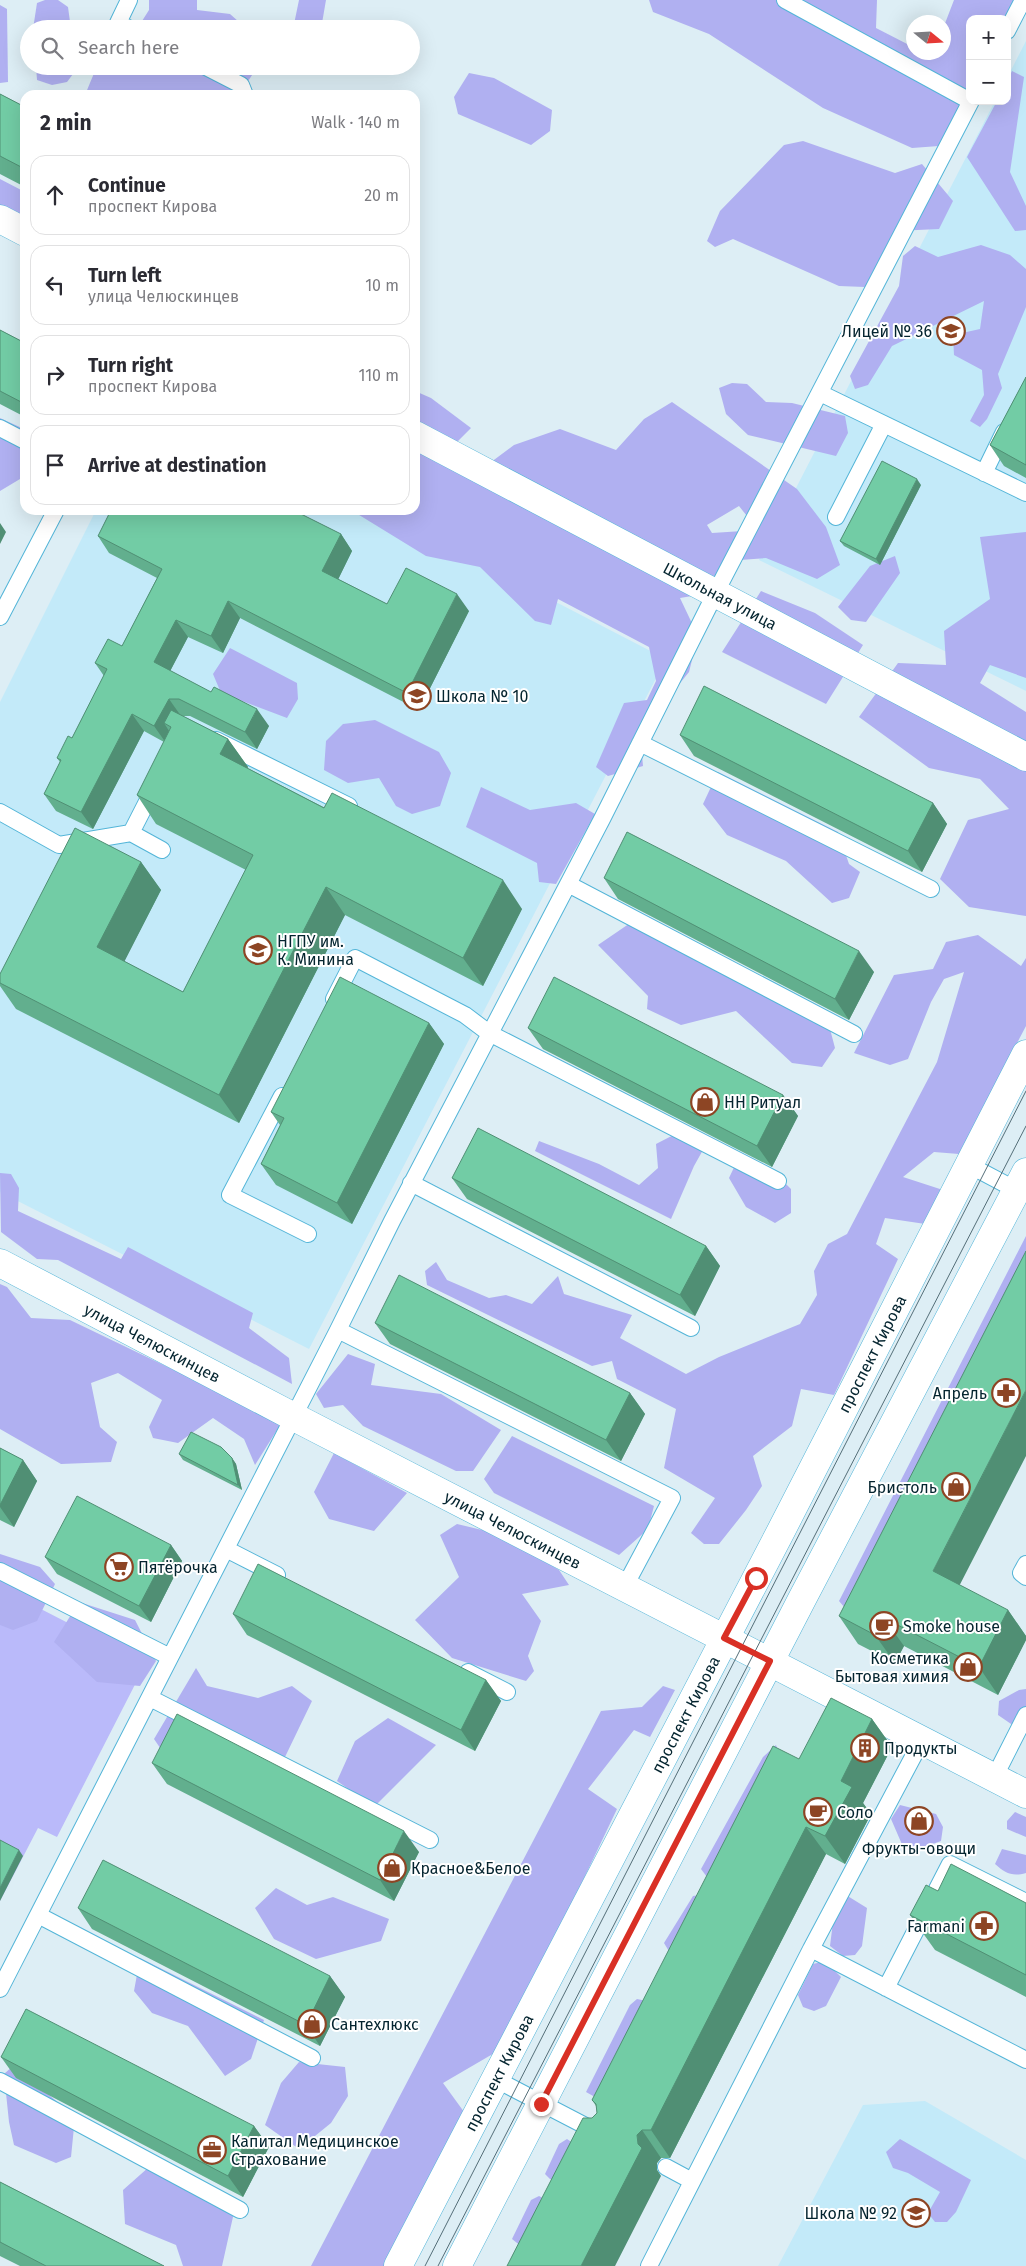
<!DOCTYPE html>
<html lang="en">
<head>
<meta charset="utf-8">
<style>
  :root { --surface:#fff; --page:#f7f7f7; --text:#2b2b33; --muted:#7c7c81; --line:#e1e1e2 }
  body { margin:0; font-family:"Fira Sans",sans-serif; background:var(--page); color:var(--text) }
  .controls { position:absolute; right:15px; top:15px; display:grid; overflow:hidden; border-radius:10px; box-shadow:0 5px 20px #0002 }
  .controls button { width:45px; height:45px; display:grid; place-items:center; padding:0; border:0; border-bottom:1px solid var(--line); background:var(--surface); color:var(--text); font:25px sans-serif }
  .compass { position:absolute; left:906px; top:15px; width:45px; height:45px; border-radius:50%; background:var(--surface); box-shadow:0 5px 20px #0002; rotate:108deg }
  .stop { position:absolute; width:15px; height:15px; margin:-11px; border:4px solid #d93025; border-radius:50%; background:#fff }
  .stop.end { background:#d93025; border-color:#fff; box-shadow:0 1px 5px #0008 }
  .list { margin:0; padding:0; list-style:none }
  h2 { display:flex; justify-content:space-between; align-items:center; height:65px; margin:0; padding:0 20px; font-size:21px }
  h2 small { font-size:16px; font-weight:400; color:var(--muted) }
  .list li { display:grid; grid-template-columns:32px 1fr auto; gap:15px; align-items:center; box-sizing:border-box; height:80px; margin:0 10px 10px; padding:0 10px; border:1px solid var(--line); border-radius:15px }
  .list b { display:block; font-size:19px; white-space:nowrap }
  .list p { margin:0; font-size:16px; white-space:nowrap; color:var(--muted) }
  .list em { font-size:16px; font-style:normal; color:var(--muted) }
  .icon { flex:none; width:28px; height:28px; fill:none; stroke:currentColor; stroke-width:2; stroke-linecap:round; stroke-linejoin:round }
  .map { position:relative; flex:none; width:1026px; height:2266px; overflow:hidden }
  .search { position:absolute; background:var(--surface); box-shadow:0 5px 20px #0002; left:20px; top:20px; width:400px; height:55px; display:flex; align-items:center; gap:12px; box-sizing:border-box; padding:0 18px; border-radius:28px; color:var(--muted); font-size:19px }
  .panel { position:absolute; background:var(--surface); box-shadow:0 5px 20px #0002; left:20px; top:90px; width:400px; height:425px; border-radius:15px }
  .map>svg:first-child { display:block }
  .built { fill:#c3eaf9 }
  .green { fill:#babafa }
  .forest { fill:#b0b0f1; fill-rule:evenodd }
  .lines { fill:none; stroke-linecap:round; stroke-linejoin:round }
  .service-casing { stroke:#53b5d8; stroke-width:18 }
  .minor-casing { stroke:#53b5d8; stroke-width:29 }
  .tertiary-casing { stroke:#53b5d8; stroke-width:29 }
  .service { stroke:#fff; stroke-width:16 }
  .minor { stroke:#fff; stroke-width:28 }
  .tertiary { stroke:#fff; stroke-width:28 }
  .tram { stroke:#546e78; stroke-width:1 }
  .wall { fill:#62af8e }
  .shaded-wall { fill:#508f74 }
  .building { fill:#72cca5; stroke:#508f74 }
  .route { stroke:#d93025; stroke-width:6 }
  .labels { text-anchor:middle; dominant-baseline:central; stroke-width:4; stroke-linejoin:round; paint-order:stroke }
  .poi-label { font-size:16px; fill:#04242f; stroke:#fff; text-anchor:start }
  .street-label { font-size:16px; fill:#04242f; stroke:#fff }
</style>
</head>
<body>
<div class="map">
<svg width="1026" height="2266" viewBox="0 0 1026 2266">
  <rect width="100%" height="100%" fill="#ddeef5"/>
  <path class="built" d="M1026 41V691L759 560 995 101H1007V78Z
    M96 510H378L666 659 309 1349 0 1192V702Z
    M925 2101 1026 2160V2266H778L863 2105Z"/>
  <path class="green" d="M0 1588 146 1663 57 1837 38 1828 0 1901Z"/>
  <path class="forest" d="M45 0H58L68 7 71 29H33L37 3Z
    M149 0H197V10L230 14 247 29H137L149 10Z
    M299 0H326L321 29H293Z
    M649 0H877L876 28 913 47 914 52H944V26L954 0H1015L1005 19H970V87L939 146 912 148 823 108 709 34 653 12Z
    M0 5 7 9 8 82 0 83Z
    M36 66H76V70L67 82 52 85 37 80Z
    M97 66H258L239 95H85Z
    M1012 71 1024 77 1010 172 1026 206V230L1015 231 967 157 997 101H1007V81Z
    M469 73 494 78 552 110 550 131 531 145 458 114 454 97Z
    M803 141 895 173 922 164 953 201 939 229 896 231 865 287 839 286 733 239 715 247 707 241 720 211 784 145Z
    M0 179 25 192V230L0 218Z
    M981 245 1010 255 1026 269V307L998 374 1002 388 987 419 980 427 970 421 984 395 982 370 954 355 953 335 980 329 984 301 892 346 868 385 855 389 850 376 899 286 903 256 915 246 938 257Z
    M732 383 747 384 766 402 792 403 845 416 848 433 836 456 748 435 726 414 719 388Z
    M415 391 431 398 471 428 456 443 415 437Z
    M672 402 797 489 826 527 840 565 817 579 766 558 726 561 716 592 680 598 698 636 689 672 640 733 643 766 608 776 596 767 624 703 647 700 656 681 649 647 558 599 551 625 535 621 480 567 426 556 351 510H415V488L419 477 415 476V444L475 474 514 445 560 429 616 450 644 419ZM739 506 758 530 712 533 707 525Z
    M0 418 24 429 25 432V476L0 491Z
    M1026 532V678L990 665 980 683 1026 712V916L969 907 940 879 968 820 1009 809 980 779 929 768 859 717 898 663 946 665 944 631 990 599 980 537Z
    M895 556 900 573 866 622 851 620 838 607 870 566Z
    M761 591 815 613 863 645 826 704 722 652Z
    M230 648 297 683 298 699 287 718 221 693 213 674Z
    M375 720 439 752 451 773 440 806 412 814 396 806 379 778 348 783 324 770 326 741 343 724Z
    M718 772 838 832 849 864 860 872 849 898 832 903 786 861 727 835 703 804Z
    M481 787 530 810 576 803 595 814 556 884 539 882 537 863 466 827Z
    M639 917 825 1010 835 1048 822 1067 792 1063 736 1011 681 1025 647 1009 648 996 598 945Z
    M978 935 1021 966 1026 958V1026L959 1154 934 1152 903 1177 943 1190 932 1225 885 1218 876 1244 898 1259 834 1395 801 1389 792 1426 753 1456 762 1486 746 1510 719 1544H704L691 1533 715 1498 664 1468 676 1409 617 1379 612 1361 592 1366 427 1285 425 1271 436 1262 447 1280 489 1298 506 1295 532 1304 558 1276 564 1294 632 1315 620 1338 686 1374 719 1357 800 1324 817 1295 814 1271 828 1244 847 1234 937 1062 964 972 944 979 931 1002 908 1059 890 1065 854 1053 894 975 933 969 946 942Z
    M689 1127 708 1141 694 1166 671 1219 535 1151 539 1141 599 1164 639 1185 658 1168 656 1144Z
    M738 1159 778 1176 791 1189V1213L775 1223 746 1207 729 1178Z
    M0 1173 11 1174 19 1188 18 1211 121 1259 128 1247 253 1313 249 1328 289 1358 292 1384 58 1260 37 1259 1 1232Z
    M1026 1236V1305L851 1615 839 1601Z
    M0 1284 7 1287 31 1318 70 1320 282 1422 255 1465 244 1439 213 1418 178 1443 153 1438 149 1427 162 1400 118 1373 91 1383 100 1427 117 1442 111 1462 61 1464 0 1429Z
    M348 1354 375 1364 371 1385 441 1394 501 1430 473 1471H456L363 1426 343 1405 324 1408 316 1394Z
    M512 1436 654 1506 648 1529 619 1555 494 1493 484 1479Z
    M334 1453 407 1493 374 1531 329 1519 314 1492Z
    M457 1524 499 1534 559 1570 569 1585 522 1594 541 1621 528 1656 534 1671 526 1681 452 1658 415 1620 459 1577 440 1535Z
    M0 1554 40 1567 55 1584 37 1621 13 1630 0 1625Z
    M79 1602 135 1620 156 1661 140 1686 97 1682 54 1642Z
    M196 1668 207 1686 258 1698 292 1686 312 1701 285 1757 233 1745 167 1758 154 1739Z
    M663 1686 675 1690 650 1737 634 1730 588 1789 617 1809 503 2048 443 2083 467 2116 390 2266H311L601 1711 642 1707Z
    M1026 1689V1719L1014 1726 998 1715 999 1701 1019 1690Z
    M388 1718 436 1745 374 1807 337 1781 355 1741Z
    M776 1745 782 1762 707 1877 701 1869 763 1757Z
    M900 1805 936 1814 943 1827 941 1841 916 1850 904 1849 891 1819Z
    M1015 1812 1026 1817V1837L1007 1829V1821Z
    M1002 1849 1026 1855V1873C1012 1877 1005 1873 995 1864Z
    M276 1888 307 1905 333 1897 389 1919 381 1941 316 1959 274 1939 255 1908Z
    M699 1895 670 1953 664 1943 693 1896Z
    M846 1895 867 1908 862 1946 855 1955 843 1956 830 1946 834 1914Z
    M140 1958 264 2020 251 2059 225 2076 188 2026 152 2013 134 1991Z
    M825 1961 841 1977 826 2006 814 2011 803 2007 798 1995 813 1964Z
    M637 1999 651 2002 595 2097 586 2092 630 2005Z
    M299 2062 345 2067 348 2096 331 2123 299 2149 265 2125 281 2083Z
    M14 2065 75 2117 71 2157 56 2163 14 2145 9 2122 4 2074Z
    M567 2139 585 2151 563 2184 550 2179 545 2174 559 2144Z
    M900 2139 971 2180 956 2212 947 2222H935L928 2213 940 2192 908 2173 893 2168 886 2152Z
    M158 2159 237 2199 222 2266H183L176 2245 125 2224 123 2190Z
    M539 2196 553 2203 522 2247 512 2239 531 2200Z"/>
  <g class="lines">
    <defs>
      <path id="service" d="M129 0 118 23 130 29
        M785 0 970 101
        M1007 31 1023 0
        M204 66 241 85 245 95
        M820 393 1026 493
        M0 428 25 441
        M984 473 1004 432
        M836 517 884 424
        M0 617 56 510
        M216 740 349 806
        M640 743 931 889
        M154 788 131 833 162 850
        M0 812 59 845 131 833
        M568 884 854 1034
        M334 999 355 958 465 1015 489 1033 778 1181
        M282 1096 230 1195 308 1234
        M969 1165 1024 1194
        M411 1183 691 1328
        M338 1330 672 1498 625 1586
        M226 1549 277 1575
        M1026 1564 1021 1573 1026 1577
        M0 1571 170 1657
        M468 1672 507 1692
        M150 1698 430 1840
        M994 1778 1026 1715
        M38 1915 312 2058
        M811 1949 922 1740
        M886 1988 950 1864 1026 1902
        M0 1989 338 1330 392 1221 602 819 716 592 971 101
        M495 2079 599 2133
        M0 2081 240 2210
        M666 2167 692 2181
        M649 2266 811 1949 1026 2060"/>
      <g id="minor">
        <path d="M0 219 25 232"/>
        <path id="s1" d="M415 435 1026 757"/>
        <path id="s2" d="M0 1263 294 1417 1026 1794"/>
      </g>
      <g id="tertiary">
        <path id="s3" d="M398 2266 782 1529 1026 1054"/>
        <path d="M457 2266 801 1601 1026 1172"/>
      </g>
    </defs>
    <use href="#service" class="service-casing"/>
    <use href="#minor" class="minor-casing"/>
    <use href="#tertiary" class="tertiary-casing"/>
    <use href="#service" class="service"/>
    <use href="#minor" class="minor"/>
    <use href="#tertiary" class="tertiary"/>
    <path class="tram" d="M425 2266 1026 1091
      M438 2266 1026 1126"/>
  </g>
  <path class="wall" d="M0 94 25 107V187L0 174Z
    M0 330 25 343V417L0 404Z
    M1026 377V478L1004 466 990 445Z
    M921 485 880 565 844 546 840 541Z
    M341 534 352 551 338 579 387 604 469 611 419 710 240 618 223 653 188 637 170 671 269 726 257 749 190 716H183L228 739 248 767 247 768 522 909 483 986 345 915 239 1123 16 1009 0 986V974L141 862 161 890 124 961 183 992 246 870 156 824 137 795 164 742 144 731 93 829 56 811 44 794 60 762 57 758 72 738 104 676 95 663 122 646 157 578 109 553 98 536Z
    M680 735 933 803 947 824 922 872 694 756Z
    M604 878 874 972 849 1020 618 899Z
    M429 1023 444 1044 352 1224 276 1185 261 1164 280 1125 271 1112Z
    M528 1028 783 1095 798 1116 772 1167 543 1049Z
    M452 1178 706 1246 720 1266 695 1316 467 1199Z
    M375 1323 630 1393 645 1414 621 1461 390 1344Z
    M0 1448 23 1460 37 1481 14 1527 0 1520Z
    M179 1454 232 1458 236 1464 242 1490 183 1460Z
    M171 1545 182 1561 151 1622 57 1574 45 1557Z
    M1008 1610 1026 1636V1640L998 1695 904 1646 895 1663 858 1644 839 1616Z
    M233 1614 486 1680 501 1701 475 1751 247 1635Z
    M872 1719 892 1747 863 1803 871 1814 845 1864 826 1854 670 2158H661L657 2163V2170L661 2176 592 2118 597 2113 596 2106 592 2100 799 1759Z
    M152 1763 419 1852 394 1901 167 1784Z
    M938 1891 1026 1903V1997L935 1950 910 1915Z
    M78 1908 330 1976 345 1997 320 2046 92 1929Z
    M1 2057 254 2126 269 2147 243 2197 16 2078Z
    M0 2182 164 2266H20L0 2256Z"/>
  <path class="shaded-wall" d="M917 479 921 485 880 565 876 559Z
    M0 523 6 532 0 544Z
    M341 534 352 551 334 588 322 571Z
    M457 594 469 611 419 710 407 693Z
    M228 601 240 618 223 653 211 636Z
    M176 620 188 637 166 679 154 662Z
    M169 699 181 716 164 723 171 734 166 743 154 726Z
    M257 709 269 726 257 749 245 732Z
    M132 714 144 731 93 829 81 812Z
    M228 739 248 767 240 783 220 754Z
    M933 803 947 824 922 872 908 851Z
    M141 862 161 890 117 976 97 947Z
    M503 880 522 909 483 986 463 958Z
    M326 887 345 915 239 1123 219 1095Z
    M859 951 874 972 849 1020 835 999Z
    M429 1023 444 1044 352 1224 337 1203Z
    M783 1095 798 1116 772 1167 757 1146Z
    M706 1246 720 1266 695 1316 680 1295Z
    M1026 1390V1456L952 1600 933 1571Z
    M630 1393 645 1414 621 1461 606 1440Z
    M232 1458 236 1464 242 1490 238 1485Z
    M23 1460 37 1481 14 1527 0 1507V1505Z
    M171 1545 182 1561 151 1622 139 1606Z
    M1008 1610 1026 1636V1640L998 1695 979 1667Z
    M884 1618 904 1646 895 1663 875 1635Z
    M486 1680 501 1701 475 1751 461 1730Z
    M872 1719 892 1747 863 1803 871 1814 845 1864 825 1836 841 1781Z
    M806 1827 826 1854 670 2158 651 2130Z
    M404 1831 419 1852 394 1901 380 1880Z
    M19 1850 23 1856 0 1901V1888Z
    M330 1976 345 1997 320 2046 306 2025Z
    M254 2126 269 2147 243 2197 228 2176Z
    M642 2130 661 2158 657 2163V2170L661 2176 615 2266H581L638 2144 637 2135Z"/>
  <path class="building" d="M0 94 25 107V169L0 156Z
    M0 330 25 343V404L0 391Z
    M1026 377V465L990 445Z
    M882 461 917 479 876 559 840 541Z
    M111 510H293L341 534 322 571 387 604 406 568 457 594 407 693 228 601 211 636 176 620 154 662 211 692 214 687 257 709 245 732 179 699H169L154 726 132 714 81 812 44 794 61 760 57 758 68 736 72 738 107 669 95 663 108 639 122 646 162 569 98 536Z
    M704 686 933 803 908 851 680 735Z
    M171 710 228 739 220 754 324 808 332 793 503 880 463 958 326 887 219 1095 0 983V974L75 828 141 862 97 947 183 992 253 855 137 795 171 727 164 723Z
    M627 832 859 951 835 999 604 878Z
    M340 977 429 1023 337 1203 261 1164 284 1118 271 1112Z
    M554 977 783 1095 757 1146 528 1028Z
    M478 1128 706 1246 680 1295 452 1178Z
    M1026 1251V1390L933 1571 1008 1610 979 1667 884 1618 875 1635 839 1616Z
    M399 1275 630 1393 606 1440 375 1323Z
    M191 1432 221 1447 232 1458 238 1485 179 1454Z
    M0 1448 23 1460 0 1505Z
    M77 1496 171 1545 139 1606 45 1557Z
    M258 1564 486 1680 461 1730 233 1614Z
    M831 1698 872 1719 841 1781 852 1787 825 1836 806 1827 651 2130H642L637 2135 638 2144 642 2148 581 2266H507L583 2118H592L597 2113 596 2104 592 2100 773 1746 799 1759Z
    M177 1714 404 1831 380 1880 152 1763Z
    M0 1840 19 1850 0 1888Z
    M103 1860 330 1976 306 2025 78 1908Z
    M951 1864 1026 1903V1975L910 1915 926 1885 938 1891Z
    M26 2009 254 2126 228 2176 1 2057Z
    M0 2182 164 2266H46L0 2242Z"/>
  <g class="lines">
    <path class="route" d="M541 2104 770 1661 724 1638 756 1578"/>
  </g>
  <defs>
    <symbol id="school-ring" viewBox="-11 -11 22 22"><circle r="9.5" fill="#fff" stroke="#8d4524" stroke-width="1.5"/><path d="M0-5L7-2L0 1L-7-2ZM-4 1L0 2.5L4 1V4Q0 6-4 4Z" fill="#8d4524"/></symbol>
    <symbol id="university-ring" viewBox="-11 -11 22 22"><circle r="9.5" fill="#fff" stroke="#8d4524" stroke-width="1.5"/><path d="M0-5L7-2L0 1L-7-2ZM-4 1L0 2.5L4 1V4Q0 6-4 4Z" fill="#8d4524"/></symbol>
    <symbol id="shop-ring" viewBox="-11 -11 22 22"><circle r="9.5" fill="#fff" stroke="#8d4524" stroke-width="1.5"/><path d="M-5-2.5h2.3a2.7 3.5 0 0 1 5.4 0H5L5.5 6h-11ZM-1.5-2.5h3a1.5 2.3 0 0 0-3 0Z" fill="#8d4524"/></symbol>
    <symbol id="pharmacy-ring" viewBox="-11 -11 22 22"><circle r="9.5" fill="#fff" stroke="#8d4524" stroke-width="1.5"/><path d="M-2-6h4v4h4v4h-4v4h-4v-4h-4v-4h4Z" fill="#8d4524"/></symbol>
    <symbol id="supermarket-ring" viewBox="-11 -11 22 22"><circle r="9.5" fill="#fff" stroke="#8d4524" stroke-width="1.5"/><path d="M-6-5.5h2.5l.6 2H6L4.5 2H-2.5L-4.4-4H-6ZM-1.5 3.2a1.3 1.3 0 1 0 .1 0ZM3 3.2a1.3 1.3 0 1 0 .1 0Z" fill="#8d4524"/></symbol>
    <symbol id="cafe-ring" viewBox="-11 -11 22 22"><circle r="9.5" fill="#fff" stroke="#8d4524" stroke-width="1.5"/><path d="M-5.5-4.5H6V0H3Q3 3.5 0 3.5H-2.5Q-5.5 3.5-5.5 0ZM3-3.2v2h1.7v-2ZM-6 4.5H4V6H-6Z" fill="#8d4524"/></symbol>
    <symbol id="building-ring" viewBox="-11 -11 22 22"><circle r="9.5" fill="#fff" stroke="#8d4524" stroke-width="1.5"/><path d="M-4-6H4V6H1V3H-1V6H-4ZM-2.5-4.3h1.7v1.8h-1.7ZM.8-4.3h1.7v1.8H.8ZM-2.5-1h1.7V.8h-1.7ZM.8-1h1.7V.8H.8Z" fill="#8d4524"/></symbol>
    <symbol id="office-ring" viewBox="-11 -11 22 22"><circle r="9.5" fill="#fff" stroke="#8d4524" stroke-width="1.5"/><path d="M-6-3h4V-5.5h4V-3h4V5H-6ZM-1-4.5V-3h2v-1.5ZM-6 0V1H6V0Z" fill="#8d4524"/></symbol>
  </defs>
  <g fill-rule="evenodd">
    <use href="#school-ring" x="935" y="315" width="32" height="32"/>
    <use href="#school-ring" x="401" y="680" width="32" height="32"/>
    <use href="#university-ring" x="242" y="934" width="32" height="32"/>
    <use href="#shop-ring" x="689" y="1086" width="32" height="32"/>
    <use href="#pharmacy-ring" x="990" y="1377" width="32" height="32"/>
    <use href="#shop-ring" x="940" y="1471" width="32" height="32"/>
    <use href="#supermarket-ring" x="103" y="1551" width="32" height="32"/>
    <use href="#cafe-ring" x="868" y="1610" width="32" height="32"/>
    <use href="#shop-ring" x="952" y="1651" width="32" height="32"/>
    <use href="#building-ring" x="849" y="1732" width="32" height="32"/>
    <use href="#cafe-ring" x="802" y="1796" width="32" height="32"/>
    <use href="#shop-ring" x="903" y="1805" width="32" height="32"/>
    <use href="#shop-ring" x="376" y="1852" width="32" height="32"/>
    <use href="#pharmacy-ring" x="968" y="1910" width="32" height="32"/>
    <use href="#shop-ring" x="296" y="2008" width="32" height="32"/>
    <use href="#office-ring" x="196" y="2134" width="32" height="32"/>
    <use href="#school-ring" x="900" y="2197" width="32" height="32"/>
  </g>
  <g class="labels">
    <g class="poi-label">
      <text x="932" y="331" text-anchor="end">Лицей № 36</text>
      <text x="436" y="696">Школа № 10</text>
      <text x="277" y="941">НГПУ им.<tspan x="277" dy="18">К. Минина</tspan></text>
      <text x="724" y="1102">НН Ритуал</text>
      <text x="987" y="1393" text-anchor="end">Апрель</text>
      <text x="937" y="1487" text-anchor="end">Бристоль</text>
      <text x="138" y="1567">Пятёрочка</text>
      <text x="903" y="1626">Smoke house</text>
      <text x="949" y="1658" text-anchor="end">Косметика<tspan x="949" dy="18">Бытовая химия</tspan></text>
      <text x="884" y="1748">Продукты</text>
      <text x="837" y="1812">Соло</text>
      <text x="919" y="1848" text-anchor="middle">Фрукты-овощи</text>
      <text x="411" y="1868">Красное&amp;Белое</text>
      <text x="965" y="1926" text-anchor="end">Farmani</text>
      <text x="331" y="2024">Сантехлюкс</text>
      <text x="231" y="2141">Капитал Медицинское<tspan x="231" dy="18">Страхование</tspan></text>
      <text x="897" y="2213" text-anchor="end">Школа № 92</text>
    </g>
    <g class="street-label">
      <text stroke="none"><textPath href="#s1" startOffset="345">Школьная улица</textPath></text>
      <text stroke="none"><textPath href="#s2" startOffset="172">улица Челюскинцев</textPath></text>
      <text stroke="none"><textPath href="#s3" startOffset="1028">проспект Кирова</textPath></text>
      <text stroke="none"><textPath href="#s2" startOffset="578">улица Челюскинцев</textPath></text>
      <text stroke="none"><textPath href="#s3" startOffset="622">проспект Кирова</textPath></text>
      <text stroke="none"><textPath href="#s3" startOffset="218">проспект Кирова</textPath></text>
    </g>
  </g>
</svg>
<div class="controls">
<button>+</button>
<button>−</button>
</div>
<svg class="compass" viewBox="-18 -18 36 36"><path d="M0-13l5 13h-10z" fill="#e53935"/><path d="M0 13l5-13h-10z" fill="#7c7c81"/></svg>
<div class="stop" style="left:756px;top:1578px"></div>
<div class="stop end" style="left:541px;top:2104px"></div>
<div class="search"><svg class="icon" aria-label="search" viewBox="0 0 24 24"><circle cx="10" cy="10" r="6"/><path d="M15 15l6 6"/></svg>Search here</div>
<section class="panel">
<h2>2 min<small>Walk · 140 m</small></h2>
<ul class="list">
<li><svg class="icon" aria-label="ahead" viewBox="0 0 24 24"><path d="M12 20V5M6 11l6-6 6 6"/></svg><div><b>Continue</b><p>проспект Кирова</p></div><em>20 m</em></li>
<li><svg class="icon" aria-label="left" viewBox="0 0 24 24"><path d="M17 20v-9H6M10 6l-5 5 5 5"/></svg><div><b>Turn left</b><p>улица Челюскинцев</p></div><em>10 m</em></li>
<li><svg class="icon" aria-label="right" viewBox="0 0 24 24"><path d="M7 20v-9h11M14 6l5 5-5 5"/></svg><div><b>Turn right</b><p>проспект Кирова</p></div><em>110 m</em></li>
<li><svg class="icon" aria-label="arrive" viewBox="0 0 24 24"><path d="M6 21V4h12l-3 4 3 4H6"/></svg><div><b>Arrive at destination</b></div></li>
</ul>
</section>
</div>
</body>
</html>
